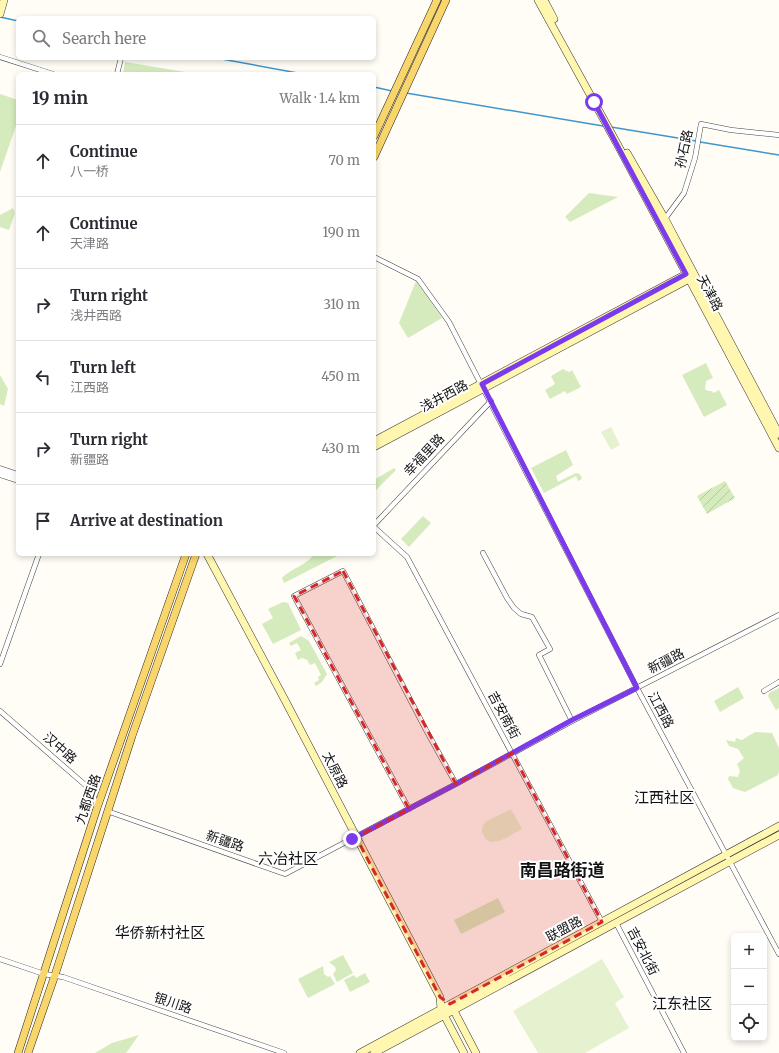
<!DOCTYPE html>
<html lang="en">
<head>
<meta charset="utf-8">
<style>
  :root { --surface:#fff; --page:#f2f2f3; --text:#2b2b33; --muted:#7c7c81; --line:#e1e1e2 }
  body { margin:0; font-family:Merriweather,"Noto Sans SC",serif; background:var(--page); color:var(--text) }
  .controls { position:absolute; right:12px; bottom:12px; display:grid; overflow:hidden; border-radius:6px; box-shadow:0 2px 6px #0003 }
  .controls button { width:36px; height:36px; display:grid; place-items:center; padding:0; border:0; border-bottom:1px solid var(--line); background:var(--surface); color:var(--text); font:20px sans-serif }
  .stop { position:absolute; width:12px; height:12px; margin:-9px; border:3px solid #7c3aed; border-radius:50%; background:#fff }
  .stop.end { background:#7c3aed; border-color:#fff; box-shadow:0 1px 4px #0008 }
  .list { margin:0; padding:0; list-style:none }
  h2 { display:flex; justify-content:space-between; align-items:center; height:52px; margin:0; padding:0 16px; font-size:17px }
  h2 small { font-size:13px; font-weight:400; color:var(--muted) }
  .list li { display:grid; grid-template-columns:26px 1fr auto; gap:12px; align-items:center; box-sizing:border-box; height:72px; padding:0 16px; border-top:1px solid var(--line) }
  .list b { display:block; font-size:15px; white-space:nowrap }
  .list p { margin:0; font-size:13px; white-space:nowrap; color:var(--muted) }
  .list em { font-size:13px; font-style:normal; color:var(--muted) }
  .icon { flex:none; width:22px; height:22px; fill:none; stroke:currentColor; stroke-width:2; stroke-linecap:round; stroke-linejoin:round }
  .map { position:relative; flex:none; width:779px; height:1053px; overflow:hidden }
  .search { position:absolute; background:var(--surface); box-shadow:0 2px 6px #0003; left:16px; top:16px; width:360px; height:44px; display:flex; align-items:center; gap:10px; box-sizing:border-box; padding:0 14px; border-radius:6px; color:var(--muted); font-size:15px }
  .panel { position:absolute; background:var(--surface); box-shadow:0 2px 6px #0003; left:16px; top:72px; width:360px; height:484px; border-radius:6px }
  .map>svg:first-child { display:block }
  .grass { fill:#d5ebbd }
  .garden { fill:url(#garden-furrows) }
  .pitch { fill:#e6f2cf }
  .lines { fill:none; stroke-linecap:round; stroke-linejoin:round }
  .stream { stroke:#3f96cf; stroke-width:1.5 }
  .minor-casing { stroke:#444; stroke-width:5.5 }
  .tertiary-casing { stroke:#444; stroke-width:7 }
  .secondary-casing { stroke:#333; stroke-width:8 }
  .primary-casing { stroke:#222; stroke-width:8 }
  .minor { stroke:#fff; stroke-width:4.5 }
  .tertiary { stroke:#fff; stroke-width:6 }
  .secondary { stroke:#fff6b0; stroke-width:7 }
  .primary { stroke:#f9d66b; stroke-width:7 }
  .route { stroke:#7c3aed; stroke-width:5 }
  .marked { fill:#d62828; fill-opacity:0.2; stroke:#d62828; stroke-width:3; stroke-dasharray:8 5; stroke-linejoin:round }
  .labels { text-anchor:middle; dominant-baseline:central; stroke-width:4; stroke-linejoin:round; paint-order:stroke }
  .street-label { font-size:13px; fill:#111; stroke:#fff }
  .quarter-label { font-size:15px; fill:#111; stroke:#fff }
  .district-label { font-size:17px; font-weight:bold; fill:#111; stroke:#fff }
</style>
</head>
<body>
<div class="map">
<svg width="779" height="1053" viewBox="0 0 779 1053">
  <defs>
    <pattern id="garden-furrows" width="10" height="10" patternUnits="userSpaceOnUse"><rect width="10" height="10" fill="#d5ebbd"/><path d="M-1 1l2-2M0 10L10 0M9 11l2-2" fill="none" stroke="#b6c8a1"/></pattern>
  </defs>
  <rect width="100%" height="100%" fill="#fffdf5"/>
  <path class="grass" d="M125 62 197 74H123Z
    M0 94 18 100V120L0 172Z
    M589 193 618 197 570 222 565 217Z
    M13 208 15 213 9 230 0 227V215Z
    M416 281 442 318 408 338 399 323Z
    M706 363 713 378 706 381 705 389 708 391H712L713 393 719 390 727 405 704 417 682 375Z
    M563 369 569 372 572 370 581 387 567 394 565 391 550 399 545 390 555 384 551 376Z
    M0 375 8 389 4 406 0 404Z
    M566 450 573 465 556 476 558 482 576 473 580 474 582 479 578 481 576 476 544 493 531 468Z
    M394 468 396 470 374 492V480Z
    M423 516 431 523 409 547 401 539Z
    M313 554 339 555 284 583 282 578C290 569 311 563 313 554Z
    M283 602 288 603 301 630 273 644 262 624 273 618 268 609Z
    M301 636 309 641 327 674 322 682 316 686 314 683 319 680 318 677 321 675 315 663 310 665 307 660 302 658 298 660 295 653 301 650 297 643 291 646 289 643Z
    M738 687 744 698 720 712 714 701Z
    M779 688V708L776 710 768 696 769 693Z
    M755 732 772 733 779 748V771L778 775 745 792 733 788 728 779 729 776 738 777 740 771 737 764 744 758 738 749 729 746 726 740 735 742 736 738 742 740Z
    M498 898 505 912 461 934 454 920Z
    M343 955 353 973 337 982 333 974 336 970 335 967 329 962Z
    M323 966 324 974 328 977 330 976 335 984 308 998 298 979Z
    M365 973 370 982 350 992 344 980 354 975 356 978Z
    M139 1035 126 1053H95L112 1043Z"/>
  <path class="garden" d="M725 481 735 498 707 514 697 496Z"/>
  <path class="pitch" d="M611 427 620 445 611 450 601 432Z
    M511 809 522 829C512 834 489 852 483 834 481 830 482 826 485 822Z
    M602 959 624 997 615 1003 629 1028 585 1053H538L513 1011Z"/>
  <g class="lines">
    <path class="stream" d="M0 17 18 21
      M216 58 303 74
      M374 87 392 91
      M406 93 603 126
      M611 127 696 141
      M700 142 779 155"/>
    <defs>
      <path id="minor" d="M0 57 53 74
        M117 74 121 58
        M664 220 684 193 695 158 701 124 731 130 779 135
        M374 257 418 279 449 322 637 688 779 954
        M374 525 491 401
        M374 527 407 557 602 922
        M483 553 507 598 514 608 521 614 532 617 550 649 539 655 572 721
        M0 664 39 554
        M764 691 779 682
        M0 711 91 790 97 806
        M409 809 294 596 343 571 426 730 456 784
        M107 811 285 874 456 784 572 721 779 615
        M616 923 684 1053
        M0 959 44 974 63 977 284 1053"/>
      <path id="tertiary" d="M0 469 18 475
        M0 474 18 480"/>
      <path id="secondary" d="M538 0 620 149 779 448
        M544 0 554 19
        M0 14 4 0
        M627 153 665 219 779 434
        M374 441 690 272
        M374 447 693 277
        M207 554 287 704 440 997 441 1009 464 1053
        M452 1007 476 1053
        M360 1053 779 826
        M374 1053 779 835"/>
      <path id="primary" d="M374 136 437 0
        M374 157 446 0
        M18 1053 97 808 186 554
        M28 1053 55 975 132 736 196 554"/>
    </defs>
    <use href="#minor" class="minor-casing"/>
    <use href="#tertiary" class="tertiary-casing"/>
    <use href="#secondary" class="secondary-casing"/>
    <use href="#primary" class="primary-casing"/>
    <use href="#minor" class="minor"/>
    <use href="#tertiary" class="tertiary"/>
    <use href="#secondary" class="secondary"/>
    <use href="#primary" class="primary"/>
  </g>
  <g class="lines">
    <path class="route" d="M352 839 456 784 572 720 637 688 482 384 686 274 594 102"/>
  </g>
  <path class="marked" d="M343 571 456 784 512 753 602 922 450 1004 440 997 356 837 409 809 294 596Z"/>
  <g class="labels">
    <g class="street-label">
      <text transform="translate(684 149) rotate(-78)">孙石路</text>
      <text transform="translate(710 293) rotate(62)">天津路</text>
      <text transform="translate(444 396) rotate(-28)">浅井西路</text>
      <text transform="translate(424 455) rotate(-47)">幸福里路</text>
      <text transform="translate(666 661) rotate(-27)">新疆路</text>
      <text transform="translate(661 710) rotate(62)">江西路</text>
      <text transform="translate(504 715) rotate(62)">吉安南街</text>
      <text transform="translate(60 748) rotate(41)">汉中路</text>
      <text transform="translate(335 770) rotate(63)">太原路</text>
      <text transform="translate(88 799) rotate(-71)">九都西路</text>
      <text transform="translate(225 841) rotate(19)">新疆路</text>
      <text transform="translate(564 929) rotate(-28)">联盟路</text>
      <text transform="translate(643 951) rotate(63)">吉安北街</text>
      <text transform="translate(173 1003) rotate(19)">银川路</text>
    </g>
    <g class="quarter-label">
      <text x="664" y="797">江西社区</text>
      <text x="288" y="858">六冶社区</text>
      <text x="160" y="932">华侨新村社区</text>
      <text x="682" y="1003">江东社区</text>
    </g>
    <g class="district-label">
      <text x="562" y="870">南昌路街道</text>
    </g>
  </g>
</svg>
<div class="controls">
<button>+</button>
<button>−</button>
<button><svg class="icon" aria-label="locate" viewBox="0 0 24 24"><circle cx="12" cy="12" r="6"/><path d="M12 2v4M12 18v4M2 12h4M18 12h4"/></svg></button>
</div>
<div class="stop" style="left:594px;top:102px"></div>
<div class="stop end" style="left:352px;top:839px"></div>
<div class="search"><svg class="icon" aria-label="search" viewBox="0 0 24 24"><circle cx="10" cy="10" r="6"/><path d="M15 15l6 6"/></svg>Search here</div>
<section class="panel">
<h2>19 min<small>Walk · 1.4 km</small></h2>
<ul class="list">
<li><svg class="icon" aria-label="ahead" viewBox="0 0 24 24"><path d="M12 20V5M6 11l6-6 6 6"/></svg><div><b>Continue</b><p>八一桥</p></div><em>70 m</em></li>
<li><svg class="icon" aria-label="ahead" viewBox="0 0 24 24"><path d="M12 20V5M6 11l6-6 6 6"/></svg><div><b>Continue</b><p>天津路</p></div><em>190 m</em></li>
<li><svg class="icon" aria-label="right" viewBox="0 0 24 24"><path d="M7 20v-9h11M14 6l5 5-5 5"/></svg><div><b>Turn right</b><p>浅井西路</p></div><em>310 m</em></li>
<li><svg class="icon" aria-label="left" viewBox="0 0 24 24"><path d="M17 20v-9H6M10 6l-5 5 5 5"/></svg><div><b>Turn left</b><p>江西路</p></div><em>450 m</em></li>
<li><svg class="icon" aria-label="right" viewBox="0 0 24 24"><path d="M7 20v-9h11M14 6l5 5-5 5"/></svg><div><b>Turn right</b><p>新疆路</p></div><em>430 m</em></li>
<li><svg class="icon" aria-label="arrive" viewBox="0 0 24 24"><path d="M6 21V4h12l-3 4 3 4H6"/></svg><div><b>Arrive at destination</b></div></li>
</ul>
</section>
</div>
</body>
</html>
